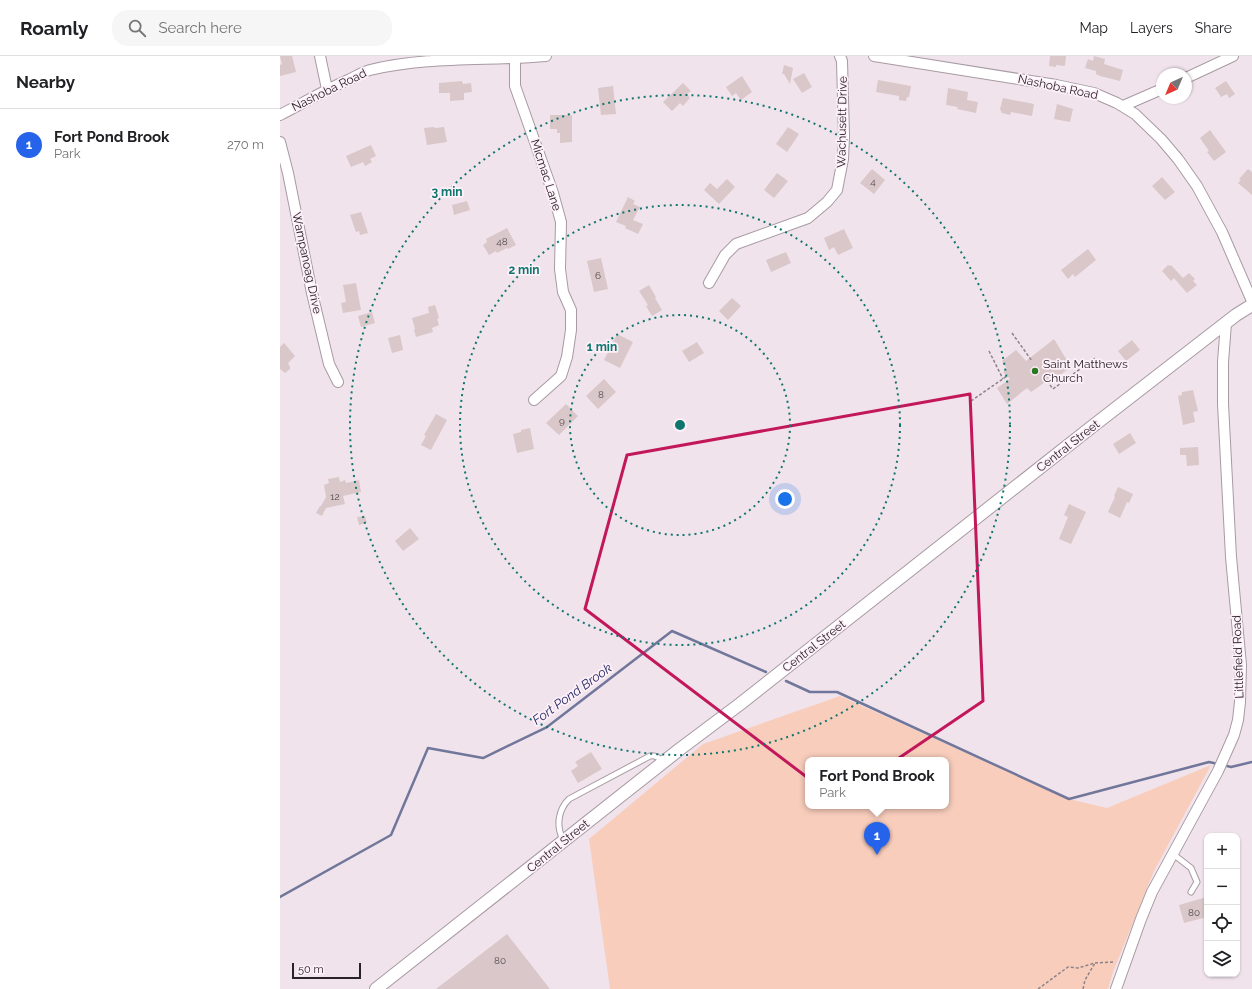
<!DOCTYPE html>
<html lang="en">
<head>
<meta charset="utf-8">
<style>
  :root { --surface:#fff; --page:#f6f6f6; --text:#202124; --muted:#757577; --line:#e0e0e0; --accent:#2563eb }
  body { margin:0; font-family:Raleway,sans-serif; background:var(--page); color:var(--text) }
  .controls { position:absolute; right:12px; bottom:12px; display:grid; overflow:hidden; border-radius:8px; box-shadow:0 1px 3px #0004 }
  .controls button { width:36px; height:36px; display:grid; place-items:center; padding:0; border:0; border-bottom:1px solid var(--line); background:var(--surface); color:var(--text); font:20px sans-serif }
  .compass { position:absolute; left:876px; top:12px; width:36px; height:36px; border-radius:50%; background:var(--surface); box-shadow:0 1px 3px #0004; rotate:224deg }
  .scale { position:absolute; left:12px; bottom:10px; width:69px; box-sizing:border-box; padding-left:4px; border:2px solid #282326; border-top:0; font-size:11px; line-height:14px; white-space:nowrap; color:#282326; -webkit-text-stroke:3px #fef0f9; paint-order:stroke }
  .you { position:absolute; left:505px; top:443px; width:14px; height:14px; margin:-10px; border:3px solid #fff; border-radius:50%; background:#1a73e8; box-shadow:0 0 0 6px #1a73e833 }
  .badge { display:grid; place-items:center; width:26px; height:26px; border-radius:50%; background:var(--accent); color:#fff; font-size:13px; font-weight:700 }
  .pin { position:absolute; translate:-50% -33px; filter:drop-shadow(0 1px 2px #0008) }
  .pin::after { content:''; position:absolute; top:21px; width:14px; height:12px; background:inherit; clip-path:polygon(0 0,100% 0,50% 100%) }
  .popup { position:absolute; left:525px; top:701px; width:144px; height:52px; box-sizing:border-box; display:grid; place-content:center; border-radius:8px; background:var(--surface); filter:drop-shadow(0 1px 3px #0005); font-size:13px; white-space:nowrap; color:var(--muted) }
  .popup b { font-size:15px; color:var(--text) }
  .popup::after { content:''; position:absolute; left:50%; top:100%; margin-left:-8px; border:8px solid transparent; border-top-color:var(--surface) }
  .list { margin:0; padding:0; list-style:none }
  h2 { display:flex; justify-content:space-between; align-items:center; height:52px; margin:0; padding:0 16px; font-size:17px }
  h2 small { font-size:13px; font-weight:400; color:var(--muted) }
  .list li { display:grid; grid-template-columns:26px 1fr auto; gap:12px; align-items:center; box-sizing:border-box; height:72px; padding:0 16px; border-top:1px solid var(--line) }
  .list b { display:block; font-size:15px; white-space:nowrap }
  .list p { margin:0; font-size:13px; white-space:nowrap; color:var(--muted) }
  .list em { font-size:13px; font-style:normal; color:var(--muted) }
  .icon { flex:none; width:22px; height:22px; fill:none; stroke:currentColor; stroke-width:2; stroke-linecap:round; stroke-linejoin:round }
  .map { position:relative; flex:none; width:972px; height:933px; overflow:hidden }
  header { display:flex; align-items:center; gap:24px; box-sizing:border-box; height:56px; padding:0 20px; background:var(--surface); border-bottom:1px solid var(--line) }
  header strong { font-size:19px }
  nav { display:flex; gap:22px; margin-inline-start:auto; font-size:14px }
  .search { width:280px; height:36px; background:var(--page); display:flex; align-items:center; gap:10px; box-sizing:border-box; padding:0 14px; border-radius:16px; color:var(--muted); font-size:15px }
  main { display:flex }
  aside { flex:1; background:var(--surface) }
  .map>svg:first-child { display:block }
  .green { fill:#f8cdbc; fill-rule:evenodd }
  .lines { fill:none; stroke-linecap:round; stroke-linejoin:round }
  .stream { stroke:#70779a; stroke-width:2.5 }
  .building { fill:#d9c7c9 }
  .service-casing { stroke:#a79aa2; stroke-width:7 }
  .minor-casing { stroke:#a79aa2; stroke-width:12 }
  .tertiary-casing { stroke:#a79aa2; stroke-width:14 }
  .path { stroke:#8c8389; stroke-width:1.5; stroke-dasharray:3 2; stroke-linecap:butt }
  .service { stroke:#fff; stroke-width:5 }
  .minor { stroke:#fff; stroke-width:10 }
  .tertiary { stroke:#fff; stroke-width:12 }
  .marked { fill:none; stroke:#c2185b; stroke-width:3; stroke-linejoin:round }
  .ring { fill:none; stroke:#0f766e; stroke-width:2; stroke-dasharray:2 4 }
  .poi-dot { fill:#297821; stroke:#fef0f9; stroke-width:1.5 }
  .labels { text-anchor:middle; dominant-baseline:central; stroke-width:3.5; stroke-linejoin:round; paint-order:stroke }
  .number-label { font-size:10px; fill:#544c4f }
  .street-label { font-size:12px; fill:#282326; stroke:#fef0f9 }
  .poi-label { font-size:12px; fill:#282326; stroke:#fef0f9; text-anchor:start }
  .water-label { font-size:13px; font-style:italic; fill:#202761; stroke:#fef0f9 }
  .centre { fill:#0f766e; stroke:#fef0f9; stroke-width:2 }
  .ring-label { font-size:12px; text-anchor:middle; font-weight:bold; fill:#0f766e; stroke:#fef0f9; stroke-width:3.5; stroke-linejoin:round; paint-order:stroke }
</style>
</head>
<body>
<header>
<strong>Roamly</strong>
<div class="search"><svg class="icon" aria-label="search" viewBox="0 0 24 24"><circle cx="10" cy="10" r="6"/><path d="M15 15l6 6"/></svg>Search here</div>
<nav><a>Map</a><a>Layers</a><a>Share</a></nav>
</header>
<main>
<aside>
<h2>Nearby<small></small></h2>
<ul class="list">
<li><span class="badge">1</span><div><b>Fort Pond Brook</b><p>Park</p></div><em>270 m</em></li>
</ul>
</aside>
<div class="map">
<svg width="972" height="933" viewBox="0 0 972 933">
  <rect width="100%" height="100%" fill="#f1e3ec"/>
  <path class="green" d="M560 640 789 743 827 752 931 709 874 815 833 916 828 933H330L309 783 423 688ZM528 704H666V750H528Z"/>
  <g class="lines">
    <path class="stream" d="M506 625 530 636H557L789 743 929 706 938 708
      M943 709 951 711 972 706
      M0 841 111 779 148 692 203 702 267 671 392 575 486 616"/>
  </g>
  <path class="building" d="M0 0H12L16 16 0 20V9L2 8Z
    M770 0H786L785 10 776 9V11L769 10Z
    M814 0 825 3 824 8 843 14 840 25 820 20 816 18V15L805 12 808 3 813 5Z
    M504 9 513 12 510 28 504 18H502Z
    M524 17 532 31 522 37 513 23Z
    M462 20 472 36 461 44 456 37 452 40 446 31Z
    M598 24 631 30 629 41H627L626 45 619 44V40L596 36Z
    M182 25 183 28 191 27 192 36 184 37V44L170 45V37H159V27Z
    M946 25 955 38 949 42 947 38 941 41 935 32Z
    M403 27 411 35 407 38 410 42 403 50 400 47 392 55 383 46Z
    M333 30 336 58 321 59 318 32Z
    M668 32 688 36 687 44 698 46 696 57 677 53 678 51 666 49Z
    M723 42 754 48 752 60 731 56 730 59 722 57 720 53Z
    M777 48 793 53 790 66 774 63Z
    M270 59H292V86L280 87V77H277V73H270Z
    M154 71 155 72 164 71 167 86 147 89 144 72Z
    M508 71 519 78 507 96 496 88Z
    M930 74 946 96 934 105 927 96 929 95 920 82Z
    M91 89 96 100 90 103 92 106 85 110 83 106 71 111 66 100Z
    M592 113 605 124 594 138 580 127Z
    M968 113 972 116V139L958 127 961 124 959 123Z
    M497 117 508 125 494 142 484 134Z
    M882 121 895 136 885 144 872 130Z
    M447 123 455 131 439 148 424 134 430 127 437 133Z
    M348 141 355 145 353 148 360 151 353 164 363 168 358 178 345 172 346 170 336 166Z
    M187 145 190 154 174 159 172 149Z
    M81 156 88 177 80 179 79 175 76 176 70 159Z
    M227 172 236 189 228 193 227 192 217 197 216 195 209 199 203 189 207 186 206 183Z
    M564 173 573 192 558 199 554 191 549 194 544 182Z
    M808 193 816 204 795 221 793 218 788 223 781 214Z
    M506 196 511 207 491 216 486 204Z
    M321 202 328 233 314 236 307 205Z
    M888 209 890 210 891 209 903 222 909 217 915 223 913 225 917 229 907 237 894 222 891 225 882 215Z
    M76 227 81 254 63 257 61 247 66 246 63 229Z
    M369 229 376 241 375 242 382 254 372 260 366 250 368 249 359 235Z
    M452 242 461 250 448 264 439 255Z
    M155 249 159 262 157 263 159 269 152 272 153 276 136 281 134 274 135 273 132 262 149 257 148 251Z
    M92 256 95 267 81 271 78 260Z
    M337 278 353 286 340 312 324 304Z
    M120 279 123 294 112 297 108 282Z
    M774 283 791 311 773 324 771 322 751 336 747 332 727 348 717 332 730 323 723 316 727 313 722 305 736 294 746 305Z
    M852 284 860 294 846 305 838 295Z
    M417 286 424 297 409 306 402 295Z
    M4 287 15 300 8 307 10 311V313L5 317 0 313V291Z
    M324 323 336 336 318 353 306 340Z
    M913 334 918 355 913 356 915 366 903 369 898 340 902 339V336Z
    M286 348 298 360 279 379 266 367Z
    M156 358 167 364 151 394 141 389 146 380 144 379Z
    M250 372 254 393 237 397 233 378 241 376V374Z
    M850 377 856 387 839 398 833 388Z
    M918 391 919 409 907 410 906 399H900V392Z
    M59 421 60 426 65 424 66 427 79 424 81 436 63 440 65 448 46 452 42 460 36 457 40 450H41L46 441 44 429 49 427 48 423Z
    M838 431 853 438 849 447 847 446 840 462 828 456 835 441 834 440Z
    M789 448 806 456 791 488 779 483 788 461 784 459Z
    M85 460 87 467 79 469 77 461Z
    M130 472 139 483 123 495 115 485Z
    M311 696 322 713 298 727 291 715 298 710 295 706Z
    M927 841V861L904 867 899 849Z
    M227 878 270 933H156Z"/>
  <g class="lines">
    <defs>
      <path id="service" d="M283 784C276 770 278 754 289 743L370 700C376 699 379 702 383 706
        M893 798 911 812 917 826 911 836"/>
      <path id="minor" d="M40 0 47 33
        M594 0 776 29 814 37 837 47 855 58 881 83 898 103 917 130 942 176 972 245
        M235 2V30L273 137 281 166 280 213 283 236 291 254V274L287 301 281 320 254 344
        M906 22 953 0
        M843 50 882 33
        M0 59C23 47 45 34 68 24 75 21 82 16 90 14 148 0 207 5 266 0
        M0 86 8 117 32 237 49 308 58 326
        M429 227 445 199 456 188 528 162 547 146 557 134 563 103 564 80 562 5 560 0
        M836 933 861 863 872 836 938 715 954 679 958 664 960 646 961 609 951 501 943 348V306L946 267"/>
      <path id="tertiary" d="M96 933 400 693 460 648 809 373 956 259 972 249"/>
    </defs>
    <use href="#service" class="service-casing"/>
    <use href="#minor" class="minor-casing"/>
    <use href="#tertiary" class="tertiary-casing"/>
    <path class="path" d="M732 277 752 305
      M709 295 723 323
      M767 325 773 333 815 302
      M691 345 727 320
      M758 933 788 911 798 912 815 907 835 906
      M803 933 805 924 815 907"/>
    <use href="#service" class="service"/>
    <use href="#minor" class="minor"/>
    <use href="#tertiary" class="tertiary"/>
  </g>
  <path class="marked" d="M690 338 703 645 557 744 305 553 347 399Z"/>
  <g class="ring">
    <circle cx="400" cy="369" r="110"/>
    <circle cx="400" cy="369" r="220"/>
    <circle cx="400" cy="369" r="330"/>
  </g>
  <circle class="poi-dot" cx="755" cy="315" r="4"/>
  <g class="labels">
    <g class="number-label">
      <text x="593" y="125">4</text>
      <text x="222" y="185">48</text>
      <text x="318" y="219">6</text>
      <text x="321" y="338">8</text>
      <text x="282" y="364">9</text>
      <text x="55" y="440">12</text>
      <text x="914" y="856">80</text>
      <text x="220" y="904">80</text>
    </g>
    <g class="street-label">
      <text transform="translate(778 31) rotate(12)">Nashoba Road</text>
      <text transform="translate(49 34) rotate(-26)">Nashoba Road</text>
      <text transform="translate(562 66) rotate(-89)">Wachusett Drive</text>
      <text transform="translate(266 119) rotate(72)">Micmac Lane</text>
      <text transform="translate(27 207) rotate(78)">Wampanoag Drive</text>
      <text transform="translate(788 390) rotate(-38)">Central Street</text>
      <text transform="translate(534 590) rotate(-38)">Central Street</text>
      <text transform="translate(958 601) rotate(-92)">Littlefield Road</text>
      <text transform="translate(278 790) rotate(-39)">Central Street</text>
    </g>
    <g class="poi-label">
      <text x="763" y="308">Saint Matthews<tspan x="763" dy="14">Church</tspan></text>
    </g>
    <g class="water-label">
      <text transform="translate(292 638) rotate(-36)">Fort Pond Brook</text>
    </g>
  </g>
  <circle cx="400" cy="369" r="6" class="centre"/>
  <g class="ring-label">
    <text x="167" y="140">3 min</text>
    <text x="244" y="218">2 min</text>
    <text x="322" y="295">1 min</text>
  </g>
</svg>
<div class="controls">
<button>+</button>
<button>−</button>
<button><svg class="icon" aria-label="locate" viewBox="0 0 24 24"><circle cx="12" cy="12" r="6"/><path d="M12 2v4M12 18v4M2 12h4M18 12h4"/></svg></button>
<button><svg class="icon" aria-label="layers" viewBox="0 0 24 24"><path d="M12 4l9 5-9 5-9-5zM3 14l9 5 9-5"/></svg></button>
</div>
<svg class="compass" viewBox="-18 -18 36 36"><path d="M0-13l5 13h-10z" fill="#e53935"/><path d="M0 13l5-13h-10z" fill="#757577"/></svg>
<div class="scale">50 m</div>
<div class="you"></div>
<div class="pin badge" style="left:597px;top:799px">1</div>
<div class="popup"><b>Fort Pond Brook</b>Park</div>
</div>
</main>
</body>
</html>
